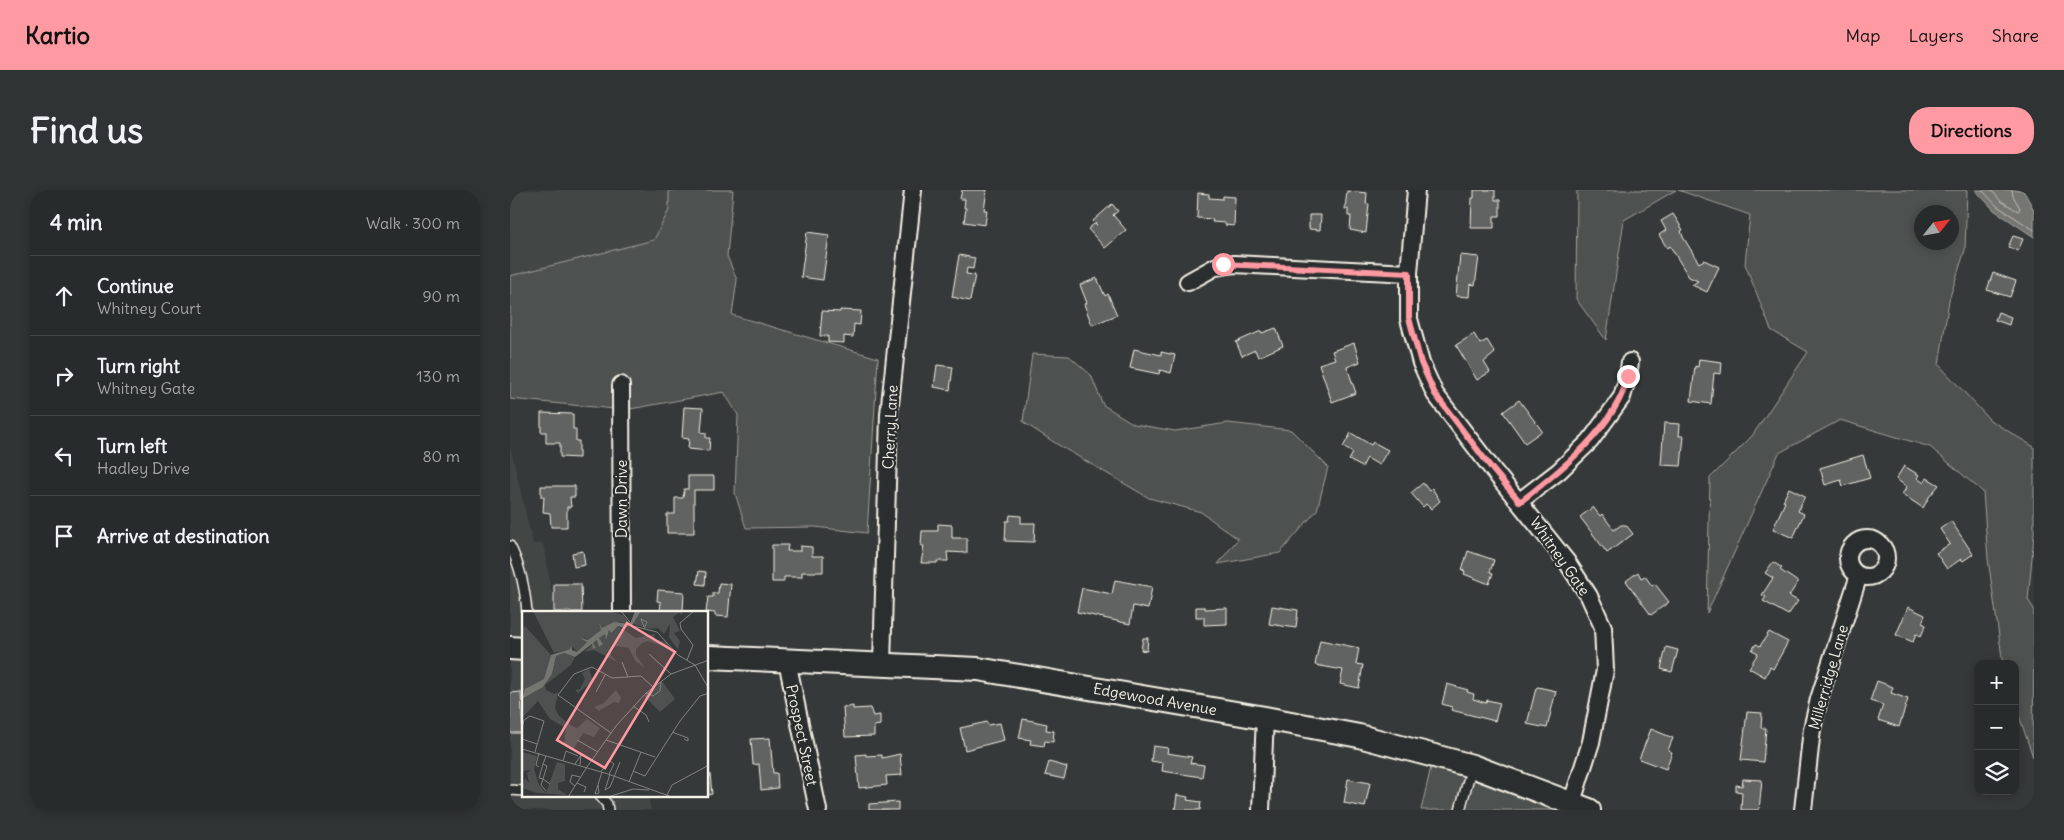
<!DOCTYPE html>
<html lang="en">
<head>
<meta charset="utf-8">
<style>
  :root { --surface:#282b2b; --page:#303333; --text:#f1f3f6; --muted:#a5a7a9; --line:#444747; --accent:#ff9aa2 }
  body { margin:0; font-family:Delius,sans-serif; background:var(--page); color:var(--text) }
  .controls { position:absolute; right:15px; bottom:15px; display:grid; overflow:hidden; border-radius:10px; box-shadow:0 2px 8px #0003 }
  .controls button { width:45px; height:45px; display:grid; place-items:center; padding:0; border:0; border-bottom:1px solid var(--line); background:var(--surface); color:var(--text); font:25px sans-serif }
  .compass { position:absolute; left:1404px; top:15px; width:45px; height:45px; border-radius:50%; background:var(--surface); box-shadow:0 2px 8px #0003; rotate:59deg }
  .stop { position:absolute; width:15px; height:15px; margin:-11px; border:4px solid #ff9aa2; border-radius:50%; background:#fff }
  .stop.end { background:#ff9aa2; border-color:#fff; box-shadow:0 1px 5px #0008 }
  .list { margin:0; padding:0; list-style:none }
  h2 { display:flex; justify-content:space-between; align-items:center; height:65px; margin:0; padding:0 20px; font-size:21px }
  h2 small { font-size:16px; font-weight:400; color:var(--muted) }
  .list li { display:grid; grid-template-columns:32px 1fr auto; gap:15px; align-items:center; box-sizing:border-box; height:80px; padding:0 20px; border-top:1px solid var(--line) }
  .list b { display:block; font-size:19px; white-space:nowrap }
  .list p { margin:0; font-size:16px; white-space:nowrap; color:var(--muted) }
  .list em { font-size:16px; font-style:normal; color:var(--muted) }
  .icon { flex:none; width:28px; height:28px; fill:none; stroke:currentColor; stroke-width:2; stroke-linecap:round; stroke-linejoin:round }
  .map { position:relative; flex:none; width:1524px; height:620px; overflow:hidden; border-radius:20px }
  header { display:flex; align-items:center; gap:30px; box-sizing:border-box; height:70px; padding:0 25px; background:var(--accent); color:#111 }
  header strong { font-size:24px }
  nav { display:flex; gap:28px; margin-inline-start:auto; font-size:18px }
  .intro { display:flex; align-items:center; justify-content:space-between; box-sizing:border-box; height:120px; padding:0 30px }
  h1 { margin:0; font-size:35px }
  .button { padding:12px 22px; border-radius:20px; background:var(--accent); color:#111; font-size:18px; font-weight:700 }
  main { display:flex; gap:30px; padding:0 30px }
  aside { flex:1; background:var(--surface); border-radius:20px; box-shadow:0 2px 8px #0003 }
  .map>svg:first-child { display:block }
  .built { fill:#434645 }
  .green { fill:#4e514f; stroke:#a1a19c; fill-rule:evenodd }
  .water { fill:#757572; stroke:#a8a7a1 }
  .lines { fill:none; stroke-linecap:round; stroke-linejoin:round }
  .shore { stroke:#c1bfb9; stroke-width:1 }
  .building { fill:#616362; stroke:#f4f1e8 }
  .lane-casing { stroke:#f4f1e8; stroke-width:12 }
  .street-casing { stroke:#f4f1e8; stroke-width:20 }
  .secondary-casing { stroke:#f4f1e8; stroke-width:26 }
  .lane { stroke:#2a2d2e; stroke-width:9 }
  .street { stroke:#2a2d2e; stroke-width:16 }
  .secondary { stroke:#2a2d2e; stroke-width:22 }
  .route { stroke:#ff9aa2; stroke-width:6 }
  .labels { text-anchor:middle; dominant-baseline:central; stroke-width:4.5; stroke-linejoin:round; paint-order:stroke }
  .street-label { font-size:15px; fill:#f4f1e8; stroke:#2a2d2e }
  .inset-road { fill:none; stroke:#82837f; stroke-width:1 }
  .view { fill:#ff9aa2; fill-opacity:0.15; stroke:#ff9aa2; stroke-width:2.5 }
  .inset-edge { fill:none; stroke:#f4f1e8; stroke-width:2.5 }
</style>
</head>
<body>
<header>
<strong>Kartio</strong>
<nav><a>Map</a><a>Layers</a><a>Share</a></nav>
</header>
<div class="intro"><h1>Find us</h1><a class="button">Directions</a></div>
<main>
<aside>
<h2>4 min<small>Walk · 300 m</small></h2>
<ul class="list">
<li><svg class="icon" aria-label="ahead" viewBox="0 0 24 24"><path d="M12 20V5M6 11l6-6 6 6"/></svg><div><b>Continue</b><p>Whitney Court</p></div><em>90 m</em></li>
<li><svg class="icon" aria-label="right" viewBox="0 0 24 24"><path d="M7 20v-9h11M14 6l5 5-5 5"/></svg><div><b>Turn right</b><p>Whitney Gate</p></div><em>130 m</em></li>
<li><svg class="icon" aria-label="left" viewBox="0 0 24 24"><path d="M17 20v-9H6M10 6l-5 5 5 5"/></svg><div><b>Turn left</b><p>Hadley Drive</p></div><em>80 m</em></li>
<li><svg class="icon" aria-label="arrive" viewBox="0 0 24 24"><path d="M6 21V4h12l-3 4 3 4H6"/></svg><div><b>Arrive at destination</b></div></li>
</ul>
</aside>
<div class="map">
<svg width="1524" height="620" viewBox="0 0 1524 620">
  <rect width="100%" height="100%" fill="#363939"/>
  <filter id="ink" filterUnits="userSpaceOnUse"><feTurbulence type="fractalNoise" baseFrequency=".02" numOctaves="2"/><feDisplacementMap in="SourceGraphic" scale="10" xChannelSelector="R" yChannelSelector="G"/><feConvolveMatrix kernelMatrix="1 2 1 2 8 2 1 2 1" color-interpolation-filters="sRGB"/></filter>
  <g filter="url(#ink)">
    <path class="built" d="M0 0H159V20L144 50 0 86Z
      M0 256 23 354 33 353 45 422H14V606H138L141 620H0Z"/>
    <path class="green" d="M159 0H223L217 66 227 90 222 125 368 168 357 343 305 337 236 338 225 303 228 225 214 202 115 220 0 209V86L144 50 159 20Z
      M1067 0H1166L1114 30 1096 150 1066 109Z
      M1168 0H1457L1455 60 1439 110 1429 175 1480 230 1524 257V346L1518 410 1524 419 1523 567 1505 514V474H1493L1478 369 1473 302 1420 257 1330 230 1269 263 1197 423 1200 288 1242 246 1298 162 1261 140 1235 74 1240 25ZM1412 22H1442V52H1412Z
      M522 164 559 166 581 185 593 215 624 234 665 241 718 233 781 240 818 277 807 320 770 363 708 374 728 349 691 322 639 308 550 256 513 232Z
      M921 577 1010 602 1053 620H911Z"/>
    <path class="water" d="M1465 0H1513L1524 20V47L1484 20Z"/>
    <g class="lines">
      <path class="shore" d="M1472 0 1487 16 1524 40
        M1481 0 1491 11 1508 21 1510 18 1503 6 1502 0"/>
    </g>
    <path class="building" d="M452 0H477L474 20H477L475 35 454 32 456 18H454L455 9H450Z
      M964 0H985V10H990V26H984V38H961L962 8H964Z
      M837 1 857 3 856 14H859L856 43 840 40 841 26H838V19H835Z
      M688 3 699 4V8L713 9V6L725 7 724 36 715 35V33L702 32 703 29 687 28Z
      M602 14 608 21 603 25 616 40 595 58 578 39 584 34 587 35 583 31Z
      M1163 24 1173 40 1171 41 1173 47 1189 73 1194 70 1209 77 1197 102 1182 95 1188 91 1179 87 1160 56 1157 58 1149 45 1156 40 1151 31Z
      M799 25H811L810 40 799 39Z
      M297 42 319 45 313 90 291 87Z
      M1503 46 1513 49 1508 61 1498 57Z
      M449 65 465 68 463 79 457 78 456 84 465 85 460 111 442 107Z
      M950 65 969 67 965 95 960 94 959 107 946 106Z
      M1483 83 1506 91 1500 107 1477 100Z
      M587 88 595 106 598 104 607 125 582 135 574 114 577 113 570 95Z
      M330 120 351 121 350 135 344 134 343 147 334 146V153L318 152V146H310L312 121 330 122Z
      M1488 122 1501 127 1499 135 1485 130Z
      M766 138 773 156 748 167 745 160 732 166 726 152 751 141 752 143Z
      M964 144 970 154 977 150 985 163 974 172 980 182 967 190 946 155Z
      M844 153 850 172 837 177 846 203 822 212 809 174 825 169 822 161Z
      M624 159 651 165V162L665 165 661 183 650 180 649 184 620 178Z
      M1189 169 1212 172 1211 184 1204 183 1201 214 1181 211 1185 176 1188 177Z
      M427 175 443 177 440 200 424 197Z
      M1009 210 1032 241 1015 253 993 222Z
      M174 217 193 218 191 242 196 243V248H200L199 261 178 259 179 249 172 248Z
      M31 223 63 224V239H66V251H69V268L50 267V253H36V242H31Z
      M1154 233 1170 234 1169 246H1174L1171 276 1151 275Z
      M841 243 861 255 863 252 878 260 869 275 857 268 852 277 839 270 843 263 833 257Z
      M1353 265 1360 288 1333 296 1331 290 1315 295 1310 278Z
      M1394 276 1409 285 1407 288 1414 293 1417 288 1429 295 1419 307 1413 318 1392 304 1397 297 1386 289Z
      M178 286H204V300H184V343H157V324H165V308H173L174 299H178Z
      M913 293 919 301 922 298 930 311 921 319 916 314 913 317 901 303Z
      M31 296H65V307H60L61 317H57V337H41L40 323 33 322 34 307H31Z
      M1279 298 1295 306 1288 321 1294 324 1283 348 1263 339 1275 312 1273 311Z
      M1083 317 1090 326 1092 324 1104 340 1111 335H1116L1123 344 1097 363 1070 327Z
      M500 325 511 326V333H525L524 352 495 351 496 331H499Z
      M1441 331 1463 364 1453 371 1451 369 1437 379 1426 363 1440 354 1430 339Z
      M428 334 442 335V348H457V363L437 362 438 371H427V373H411L414 356H411L412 341H428Z
      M262 355H278L277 361H290V356L302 357V366H313V382H292V387H274V392H262Z
      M73 361 75 375 64 377 62 363Z
      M958 361 984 370 980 382 983 383 979 394 954 384 955 381 952 380Z
      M1263 372 1272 378 1270 380 1288 392 1279 406 1288 411 1278 425 1253 411 1256 407 1252 405 1263 388 1255 383Z
      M189 381 196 382 195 395 187 394Z
      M1128 382 1131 388 1135 386 1142 396 1145 394 1159 412 1141 425 1116 391Z
      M605 390 642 397 638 419 623 416 620 434 567 422 572 398 602 404Z
      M209 393 221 394 218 427 205 426V423L196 422 198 407H203V403H208Z
      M44 394H71L72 422H44Z
      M148 400 174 402 173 422 150 421 151 412 147 411Z
      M762 416 788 420 786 438 759 434Z
      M686 417H695V419L717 418V434L694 435V427H686Z
      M1398 417 1415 425 1412 433 1416 435 1411 446 1406 444 1403 452 1386 445Z
      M1259 442 1278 452 1263 479 1260 477 1255 487 1239 478 1248 463 1242 460 1246 454 1250 456Z
      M633 448H638L637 461 631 460Z
      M810 450 849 458 846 474 853 475 849 498 830 494 833 480 805 475Z
      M1156 457 1168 460 1162 482 1151 479Z
      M1367 491 1383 497 1381 503 1398 509 1389 537 1368 530 1373 515 1360 511Z
      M937 494 958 500 957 502 964 504 963 509 976 513 977 510 990 513 985 531 941 520 942 517 932 514Z
      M1028 497 1046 501 1037 538 1017 534 1026 498Z
      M11 502 13 543H0V503Z
      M343 516V519L360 518 363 526 370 525V535L364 536V546L335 547 333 517Z
      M1237 522 1252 523 1251 538H1256L1253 572 1231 570Z
      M513 529 537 534 536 540 544 541 543 552 535 551 534 556 520 554 521 550 509 548Z
      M477 532 478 535 490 533 494 550 455 560 450 538Z
      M1141 539 1163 548 1158 560 1162 562 1156 579 1129 569Z
      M260 548 263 583H267L268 598 251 600 249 574 243 575 241 549Z
      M643 556 658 558 657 563 682 567 680 573 694 575 692 587 652 581 653 573 641 571Z
      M356 564V566L372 565V568L390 564 392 585 376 586 377 595 349 598 346 565Z
      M539 572 557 577 554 589 535 585Z
      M198 584H200L202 604 198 605Z
      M838 589 860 593 855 617 834 613Z
      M1233 589 1252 590 1249 620H1231L1232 602 1226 601V595L1232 596Z
      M667 605 678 607 677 610 691 612 690 620H665Z
      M388 612V620H359V614Z"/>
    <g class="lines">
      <defs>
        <path id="lane" d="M0 356C11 377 15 399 17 422
          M0 600 14 601
          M90 606 97 614 98 620
          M950 620 962 576"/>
        <path id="street" d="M906 0 899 83V129L911 173 925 204 983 280 1057 372 1079 406 1093 437 1095 480 1081 552 1062 612
          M678 92 705 77 724 74 899 83
          M111 195 112 422
          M1010 311 1049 281 1080 251 1112 207 1118 186 1120 172
          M1338 368a19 19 0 1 1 38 0a19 19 0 1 1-38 0Z
          M277 471 308 620
          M372 474 379 224 403 0
          M751 620 755 528
          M1293 620 1302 539 1309 509 1349 385"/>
        <path id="secondary" d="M0 458 14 459
          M198 467 468 479 755 528 849 546 962 576 1079 620"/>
      </defs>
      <use href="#lane" class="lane-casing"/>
      <use href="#street" class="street-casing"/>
      <use href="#secondary" class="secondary-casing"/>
      <use href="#lane" class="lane"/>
      <use href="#street" class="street"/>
      <use href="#secondary" class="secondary"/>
    </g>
  </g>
  <g class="lines" filter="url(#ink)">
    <path class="route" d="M713 74 899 83V128L911 173 925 204 983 280 1010 312C1050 281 1106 237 1118 186"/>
  </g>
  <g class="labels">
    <g class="street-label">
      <text transform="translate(380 237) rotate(-87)">Cherry Lane</text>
      <text transform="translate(111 309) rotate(-90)">Dawn Drive</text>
      <text transform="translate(1050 366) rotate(55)">Whitney Gate</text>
      <text transform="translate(1318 487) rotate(-74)">Millerridge Lane</text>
      <text transform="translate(645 509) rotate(10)">Edgewood Avenue</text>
      <text transform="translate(292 545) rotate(78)">Prospect Street</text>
    </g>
  </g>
  <g transform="translate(12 421)">
    <rect width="186" height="186" fill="#363939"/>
    <path d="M11 0H87L101 4 108 13 98 11 80 17 78 15 79 19 66 29 62 26 65 31 55 41 48 33V38L32 42ZM119 0H161L160 4 157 2 151 6 158 20 152 22 158 30 156 39 147 26 148 13 142 23 136 17 128 18 111 13ZM3 15 29 44 22 68 0 81V18ZM96 15 114 27 133 23 132 28 144 31 149 38 126 30 120 32 114 38V44L123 57 113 50 107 37 94 35 89 39V45L97 52 72 39 62 41 71 33V38L74 37 71 32 75 29 77 31 81 33 77 27 83 22 84 29V22ZM42 42 53 46 49 54 23 74 24 79 32 83 36 81 33 97 37 105 50 115 55 117 65 108 78 117 72 126 61 122 51 139 42 133 44 117 28 108 16 90 0 107V88L21 76 30 63 34 45ZM67 58 71 70 56 82 53 79 58 78 63 68 60 62ZM140 70 153 88 138 101 122 85ZM94 79 99 87 97 92 92 91 77 100 72 96 82 92ZM0 141 15 145 12 158 17 174 24 182 35 151 43 153V170L36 172V178L45 184 15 182 0 177 3 167 7 172 5 162 9 159 0 160Z" fill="#4e514f"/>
    <path d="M113 0H119L111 13 102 17 96 15 89 22 87 19 84 29 83 23 77 27 81 33 77 36 75 29 71 32 74 37 71 38 70 33 53 46 42 42 34 45 30 63 21 76 0 88 3 78 22 68 29 44 48 38 49 32 50 39 55 41 65 31 58 27 66 29 79 19 77 12 80 17 92 11 108 13Z" fill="#757572"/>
    <path class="inset-road" d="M99 0 111 15 135 21 156 44 173 54 187 78M122 18 125 11 119 8 122 16M127 43 149 63M165 49 171 34 159 18 158 12 172 0M100 51 106 66M74 81 83 64M124 82 131 85 138 80 139 71M111 95 124 104 127 111M0 117 2 109 8 105 22 110 13 141M150 121 166 127V130L162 128M89 122 36 84 52 63 70 56 90 67 119 65 131 76M0 128 15 133M55 129 76 141M84 129 133 146M0 138 86 163 150 186M17 142 14 154 17 156M41 150 44 140 56 145M21 153 25 155 21 168 17 167 21 153 24 145M53 153 59 144 58 154M65 156 94 115 124 82 149 63 187 49M111 160 123 165 158 110 178 85 187 82M79 161 87 149 92 153 87 163M88 163 83 179 88 176 98 151M107 171 119 141M55 172 64 176 62 181M76 174 77 182 73 183 80 161M53 175 48 171 50 164 58 166M24 180 19 174 21 168 28 173M46 186 65 156M86 186 111 178 127 179M144 186 150 174 187 154"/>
    <path class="view" d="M105 12 153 41 83 157 35 129Z"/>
    <rect width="186" height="186" class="inset-edge"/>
  </g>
</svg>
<div class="controls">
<button>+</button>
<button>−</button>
<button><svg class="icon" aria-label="layers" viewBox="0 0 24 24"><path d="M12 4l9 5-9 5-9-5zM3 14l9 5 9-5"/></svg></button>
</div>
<svg class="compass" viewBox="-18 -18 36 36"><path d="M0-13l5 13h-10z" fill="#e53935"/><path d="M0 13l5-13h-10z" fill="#a5a7a9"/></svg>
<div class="stop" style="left:713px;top:74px"></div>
<div class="stop end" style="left:1118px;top:186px"></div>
</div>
</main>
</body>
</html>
